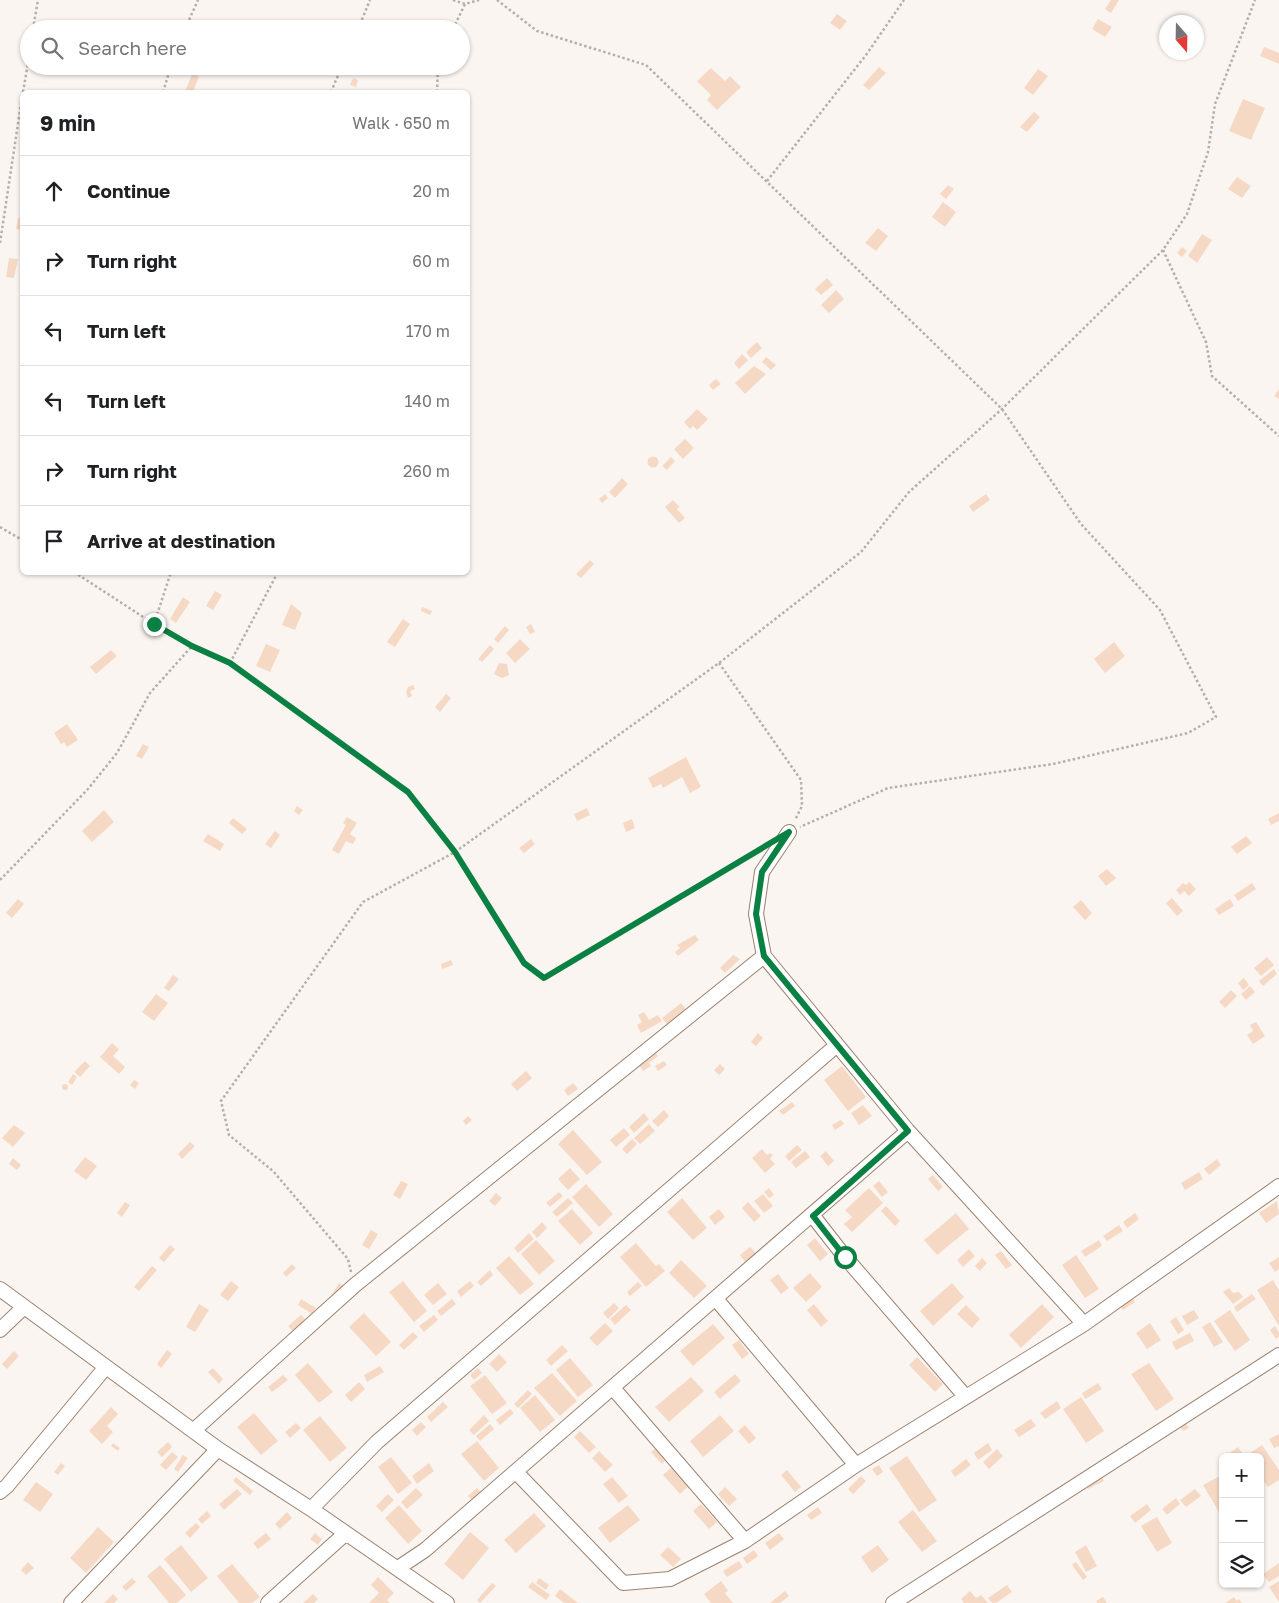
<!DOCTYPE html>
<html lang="en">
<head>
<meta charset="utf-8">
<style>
  :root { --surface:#fff; --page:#f6f6f6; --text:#202124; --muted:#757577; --line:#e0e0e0 }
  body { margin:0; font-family:"Golos Text",sans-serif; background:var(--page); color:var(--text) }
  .controls { position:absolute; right:15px; bottom:15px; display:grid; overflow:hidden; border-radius:8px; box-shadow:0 1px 4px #0004 }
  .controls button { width:45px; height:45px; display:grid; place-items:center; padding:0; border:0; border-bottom:1px solid var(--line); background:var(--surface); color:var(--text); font:25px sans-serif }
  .compass { position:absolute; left:1159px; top:15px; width:45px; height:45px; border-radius:50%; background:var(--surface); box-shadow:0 1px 4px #0004; rotate:160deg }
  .stop { position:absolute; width:15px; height:15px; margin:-11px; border:4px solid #0b8043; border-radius:50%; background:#fff }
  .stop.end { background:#0b8043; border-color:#fff; box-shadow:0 1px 5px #0008 }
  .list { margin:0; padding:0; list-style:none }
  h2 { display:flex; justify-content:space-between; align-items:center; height:65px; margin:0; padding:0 20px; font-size:21px }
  h2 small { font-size:16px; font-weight:400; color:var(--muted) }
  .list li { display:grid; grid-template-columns:32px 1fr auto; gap:15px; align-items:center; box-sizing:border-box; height:70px; padding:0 20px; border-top:1px solid var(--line) }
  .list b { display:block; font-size:19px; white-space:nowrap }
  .list em { font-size:16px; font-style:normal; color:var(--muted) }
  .icon { flex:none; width:28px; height:28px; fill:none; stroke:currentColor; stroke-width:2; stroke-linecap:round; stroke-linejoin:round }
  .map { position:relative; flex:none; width:1279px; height:1603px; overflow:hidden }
  .search { position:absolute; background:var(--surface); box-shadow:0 1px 4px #0004; left:20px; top:20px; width:450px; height:55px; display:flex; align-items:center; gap:12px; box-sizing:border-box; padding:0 18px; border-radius:28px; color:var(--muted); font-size:19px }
  .panel { position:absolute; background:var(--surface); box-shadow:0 1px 4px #0004; left:20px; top:90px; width:450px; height:485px; border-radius:8px }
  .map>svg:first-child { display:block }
  .building { fill:#f6d9c5 }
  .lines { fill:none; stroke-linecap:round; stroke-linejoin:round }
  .minor-casing { stroke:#9b826f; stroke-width:16 }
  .path { stroke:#b6afa9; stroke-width:2.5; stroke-dasharray:2.5 2.5; stroke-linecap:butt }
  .minor { stroke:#fff; stroke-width:14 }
  .route { stroke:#0b8043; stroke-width:6 }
</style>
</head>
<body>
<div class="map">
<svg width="1279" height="1603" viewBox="0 0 1279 1603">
  <rect width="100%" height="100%" fill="#fbf5f1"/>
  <path class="building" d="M1111 0H1119L1111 13 1105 9Z
    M837 14 847 21 840 30 830 23Z
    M1098 19 1112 27 1105 37 1092 29Z
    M1264 47 1279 53V64L1260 56Z
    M879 67 886 73 869 90 863 85Z
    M711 68 725 81 730 76 741 87 717 110 707 100 711 95 697 81Z
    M1038 69 1048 76 1033 95 1024 88Z
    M192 74 199 76 193 92H185Z
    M353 78 358 80 356 87 350 85Z
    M1243 99 1265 108 1251 140 1229 131Z
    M1034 112 1040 117 1027 132 1020 127Z
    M1237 177 1251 186 1242 198 1228 189Z
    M948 185 954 189 946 199 940 194Z
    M943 202 956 212 945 227 932 217Z
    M18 218 22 219V230L16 229Z
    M878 228 888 236 876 251 865 243Z
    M1202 234 1212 240 1197 263 1188 256Z
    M1182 247 1187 251 1182 257 1177 253Z
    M9 258 18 259 14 278 6 277Z
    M827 278 833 285 821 295 815 289Z
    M836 290 844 299 829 313 821 305Z
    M757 342 762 348 751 358 746 352Z
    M742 354 748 360 739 369 734 363Z
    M766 357 776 365 771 370 762 362Z
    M754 366 766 374 745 394 735 383Z
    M716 379 721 384 713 390 709 385Z
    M1279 389V399L1274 396Z
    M697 409 708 419 697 430 693 426 690 429 684 422Z
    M685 439 694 448 683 459 674 449Z
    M647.5 462a5.5 5.5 0 1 1 11 0a5.5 5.5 0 1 1-11 0Z
    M671 457 675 461 667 470 662 466Z
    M622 478 628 484 615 498 609 492Z
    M605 494 608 498 602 503 599 499Z
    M986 494 990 500 973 512 969 506Z
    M673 500 680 507 677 509 685 518 679 523 665 507Z
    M590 560 594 564 581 578 576 574Z
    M215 591 222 595 213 610 206 606Z
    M183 597 190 602 176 623 170 619Z
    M291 604 302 613 295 630 282 625Z
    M422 607 432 611 430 615 421 611Z
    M403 619 410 624 395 647 387 642Z
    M531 624 535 632 530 634 526 627Z
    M505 626 509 630 498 643 494 639Z
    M520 639 530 649 515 663 506 653Z
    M1114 642 1125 656 1105 673 1094 659Z
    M266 644 280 650 270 672 256 666Z
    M490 645 494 649 482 662 478 659Z
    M111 650 117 656 96 674 90 667Z
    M499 663 507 664 509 675 502 678 494 674Z
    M413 685 415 689 410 691 412 696 408 698 406 692 408 687Z
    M446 694 451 698 440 712 435 707Z
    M67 724 78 740 67 747 64 742 61 744 54 733Z
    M143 744 149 747 142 759 136 756Z
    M686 757 701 787 690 793 682 777 663 788 661 784 653 788 648 778Z
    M297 806 303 810 299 815 294 811Z
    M587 808 590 815 577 821 574 814Z
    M104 810 114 822 92 842 82 831Z
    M1279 813V821L1271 825 1268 819Z
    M347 817 357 823 350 834 356 838 353 844 346 841 339 854 332 850 346 825 343 823Z
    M233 818 247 829 242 834 229 823Z
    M632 819 635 828 626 832 623 823Z
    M275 831 280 835 271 848 265 844Z
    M208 834 224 844 220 851 203 841Z
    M1246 836 1252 843 1237 854 1231 847Z
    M531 839 535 844 524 853 519 848Z
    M1107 869 1116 878 1106 886 1098 876Z
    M1189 882 1196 889 1189 896 1184 891 1180 895 1176 890 1183 883 1186 885Z
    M1252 883 1256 889 1238 901 1234 895Z
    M1172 898 1183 911 1177 916 1166 903Z
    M18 899 24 904 12 918 6 913Z
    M1230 899 1234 906 1219 915 1215 909Z
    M1081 900 1092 913 1085 920 1073 907Z
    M695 935 699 940 678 956 675 952 680 948 677 945Z
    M733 955 740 959 725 973 720 968Z
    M1267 957 1274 965 1261 976 1254 968Z
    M451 960 453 965 442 969 441 964Z
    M1274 969 1277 974 1263 986 1259 981Z
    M173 975 179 979 169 991 164 988Z
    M1244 978 1249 985 1243 990 1238 983Z
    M1250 986 1255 992 1246 1000 1241 994Z
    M1231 990 1237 996 1225 1008 1219 1002Z
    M156 994 168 1003 154 1021 142 1012Z
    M681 1003 686 1009 667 1024 662 1018Z
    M644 1012 649 1020 658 1015 662 1021 641 1033 637 1025 642 1022 638 1015Z
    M1256 1022 1265 1036 1253 1044 1247 1035 1253 1031 1250 1025Z
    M758 1033 763 1038 756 1046 751 1042Z
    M112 1043 119 1049 113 1056 125 1067 119 1074 100 1057Z
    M654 1051 658 1056 649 1063 651 1066 643 1071 638 1063Z
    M85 1061 90 1066 80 1077 74 1072Z
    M664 1061 667 1065 658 1071 655 1066Z
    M720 1064 725 1069 719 1075 714 1070Z
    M842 1066 866 1097 848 1111 824 1080Z
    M526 1071 532 1078 517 1091 511 1084Z
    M73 1074 77 1077 72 1085 68 1082Z
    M134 1080 139 1083 135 1089 130 1085Z
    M573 1083 578 1089 568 1096 564 1090Z
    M62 1087a3 3 0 1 1 6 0a3 3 0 1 1-6 0Z
    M792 1102 795 1106 783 1115 779 1111Z
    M863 1105 872 1116 859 1125 851 1113Z
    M664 1110 669 1116 658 1127 652 1121Z
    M644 1113 649 1119 634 1133 629 1127Z
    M468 1116 472 1120 466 1125 463 1121Z
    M841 1120 844 1124 835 1130 832 1125Z
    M649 1124 655 1131 640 1144 634 1138Z
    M14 1125 25 1133 13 1147 2 1138Z
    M624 1128 630 1135 616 1147 610 1140Z
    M573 1130 602 1162 587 1175 558 1144Z
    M632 1139 637 1144 627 1154 622 1149Z
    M190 1142 195 1146 182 1159 178 1154Z
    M797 1145 802 1150 789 1161 785 1156Z
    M762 1149 767 1155 770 1153 773 1155 770 1159 775 1164 765 1173 752 1158Z
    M805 1151 810 1157 796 1168 791 1162Z
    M826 1151 834 1161 828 1166 820 1156Z
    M85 1157 97 1166 86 1180 74 1171Z
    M13 1158 21 1165 17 1170 9 1164Z
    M1217 1159 1221 1165 1209 1175 1204 1169Z
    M570 1168 580 1179 568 1190 558 1179Z
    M1199 1172 1203 1179 1185 1190 1181 1183Z
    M933 1175 943 1187 938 1191 928 1179Z
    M401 1181 408 1184 400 1199 393 1195Z
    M879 1181 888 1192 882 1197 873 1186Z
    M586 1184 613 1214 599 1227 572 1197Z
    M769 1188 774 1195 769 1198 764 1192Z
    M869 1188 883 1203 852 1232 844 1224 852 1217 845 1210Z
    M559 1192 563 1196 550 1207 546 1203Z
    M496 1193 502 1198 495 1206 489 1201Z
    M763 1194 773 1206 764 1213 754 1201Z
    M568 1198 573 1203 557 1217 552 1212Z
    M682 1198 707 1228 693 1240 667 1212Z
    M1277 1201 1279 1214 1266 1223 1259 1213Z
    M125 1202 130 1205 122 1217 117 1213Z
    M748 1202 761 1216 754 1222 742 1208Z
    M886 1206 900 1221 895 1226 881 1211Z
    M572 1209 593 1233 580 1245 558 1221Z
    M719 1209 725 1217 715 1225 709 1217Z
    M956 1213 969 1229 937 1255 924 1240Z
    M1135 1213 1139 1219 1127 1228 1123 1222Z
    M542 1222 547 1228 537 1238 532 1232Z
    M1119 1225 1123 1231 1107 1241 1103 1236Z
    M371 1230 378 1234 369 1249 362 1245Z
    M529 1233 534 1239 518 1253 514 1248Z
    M815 1238 828 1254 820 1261 807 1245Z
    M536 1240 555 1261 539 1275 521 1254Z
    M1099 1240 1102 1246 1085 1257 1081 1251Z
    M636 1243 656 1266 659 1264 665 1271 646 1287 620 1257Z
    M170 1245 175 1249 164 1262 159 1258Z
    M750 1247 756 1253 745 1262 740 1255Z
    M969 1249 975 1256 963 1267 957 1260Z
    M1001 1251 1012 1265 1006 1269 995 1255Z
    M1076 1255 1099 1289 1085 1298 1062 1265Z
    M509 1256 534 1284 520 1295 496 1268Z
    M1279 1257V1269L1275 1272 1269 1263Z
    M982 1258 987 1263 980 1271 975 1266Z
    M681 1260 707 1286 694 1298 669 1273Z
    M292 1264 296 1268 286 1277 283 1273Z
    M152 1266 157 1270 139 1291 134 1287Z
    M490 1270 493 1275 481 1286 477 1282Z
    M810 1273 822 1287 806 1302 793 1288Z
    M778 1274 789 1288 781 1294 770 1280Z
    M1273 1280 1279 1290V1326L1257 1290Z
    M231 1281 239 1287 228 1301 220 1295Z
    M403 1281 427 1311 414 1322 389 1292Z
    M470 1281 474 1286 461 1297 457 1291Z
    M638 1282 642 1286 630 1296 627 1292Z
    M339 1283 344 1286 335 1301 330 1298Z
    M438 1283 447 1294 433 1305 424 1295Z
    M952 1283 964 1297 933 1326 920 1311Z
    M1229 1288 1233 1293 1239 1292 1243 1297 1233 1304 1223 1292Z
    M1252 1294 1256 1299 1237 1312 1234 1307Z
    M1131 1296 1135 1302 1123 1310 1119 1305Z
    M301 1299 316 1308 312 1314 298 1305Z
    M452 1299 456 1304 441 1316 437 1311Z
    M614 1303 619 1308 608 1319 603 1313Z
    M199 1304 209 1310 195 1332 186 1327Z
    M814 1304 828 1321 821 1327 807 1310Z
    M1042 1304 1054 1317 1021 1348 1009 1335Z
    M626 1305 631 1310 615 1325 610 1319Z
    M966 1305 980 1319 972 1328 957 1314Z
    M1194 1310 1199 1318 1187 1325 1182 1316Z
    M1230 1310 1250 1340 1235 1351 1214 1321Z
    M364 1313 391 1342 376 1356 349 1327Z
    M301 1315 306 1320 293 1331 288 1326Z
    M434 1315 438 1320 424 1332 419 1326Z
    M1176 1317 1184 1330 1178 1334 1170 1321Z
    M1210 1322 1223 1342 1214 1347 1202 1327Z
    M605 1323 613 1331 597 1346 589 1338Z
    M1150 1323 1161 1340 1147 1349 1136 1333Z
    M713 1324 725 1338 693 1366 680 1351Z
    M1275 1326 1279 1333V1337L1276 1339 1270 1330Z
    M413 1332 418 1337 404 1350 399 1345Z
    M1190 1333 1194 1341 1176 1350 1172 1342Z
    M739 1340 749 1354 742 1359 732 1345Z
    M562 1345 568 1351 551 1366 546 1360Z
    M167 1350 172 1354 161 1368 157 1364Z
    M14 1351 19 1356 7 1369 2 1364Z
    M499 1354 507 1362 497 1372 489 1364Z
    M917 1357 943 1384 935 1392 909 1365Z
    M570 1358 593 1385 578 1397 556 1370Z
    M308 1363 333 1392 319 1403 295 1375Z
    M1149 1363 1174 1399 1156 1411 1131 1374Z
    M380 1366 384 1372 367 1382 364 1375Z
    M213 1368 223 1379 219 1384 208 1372Z
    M478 1368 482 1373 474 1380 470 1375Z
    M552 1373 577 1401 560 1416 534 1388Z
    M735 1374 741 1381 720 1399 714 1392Z
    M283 1375 288 1380 272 1392 268 1387Z
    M485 1375 507 1403 492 1414 470 1386Z
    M691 1377 704 1391 669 1422 655 1407Z
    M359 1382 365 1389 351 1402 345 1395Z
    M1098 1383 1102 1389 1085 1399 1082 1393Z
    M528 1390 532 1394 518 1408 514 1404Z
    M535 1395 555 1420 540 1432 520 1408Z
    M1081 1397 1104 1431 1086 1443 1063 1409Z
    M1057 1401 1061 1408 1045 1419 1040 1413Z
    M443 1402 448 1407 431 1422 427 1417Z
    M111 1407 118 1414 107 1426 113 1432 102 1444 89 1431Z
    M510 1409 514 1413 500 1425 496 1420Z
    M254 1413 278 1441 261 1455 237 1427Z
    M484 1415 489 1421 474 1435 469 1430Z
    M720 1415 734 1431 703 1457 690 1441Z
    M320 1416 347 1448 330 1462 303 1430Z
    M1031 1419 1036 1426 1019 1437 1014 1430Z
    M1184 1421 1189 1428 1183 1431 1178 1424Z
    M421 1422 426 1427 417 1436 412 1430Z
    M296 1423 301 1428 290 1438 285 1432Z
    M490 1424 494 1429 480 1441 476 1436Z
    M745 1425 756 1438 749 1444 738 1431Z
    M580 1431 596 1447 589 1453 574 1437Z
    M1279 1434V1446L1274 1448 1269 1439Z
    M477 1441 499 1468 484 1481 461 1454Z
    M168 1442 172 1447 162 1457 157 1452Z
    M113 1443 120 1448 118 1451 111 1446Z
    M988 1443 992 1450 978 1460 974 1453Z
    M1262 1445 1279 1470V1480L1268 1487 1260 1476V1457L1247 1455Z
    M1238 1447 1243 1454 1239 1457H1224Z
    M656 1448 666 1460 662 1464 651 1452Z
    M997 1449 1003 1456 989 1469 983 1462Z
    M599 1451 613 1465 605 1472 592 1458Z
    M172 1452 178 1457 166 1470 160 1465Z
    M183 1455 188 1458 178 1472 174 1469Z
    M907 1456 937 1500 919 1512 889 1468Z
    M391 1457 412 1483 398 1494 378 1467Z
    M966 1459 971 1465 955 1477 951 1471Z
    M61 1463 65 1466 58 1475 54 1472Z
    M429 1463 434 1471 417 1484 412 1476Z
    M879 1465 883 1472 877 1476 872 1469Z
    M673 1466 690 1485 680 1494 663 1475Z
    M787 1470 801 1487 795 1492 781 1475Z
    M1100 1473 1104 1481 1088 1489 1084 1482Z
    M861 1476 866 1481 853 1494 848 1489Z
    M1220 1476 1223 1481V1519L1203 1485Z
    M236 1477 253 1491 250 1495 233 1481Z
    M612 1477 628 1496 619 1503 603 1484Z
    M36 1482 53 1494 40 1512 23 1500Z
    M725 1487 737 1499 729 1506 718 1494Z
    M416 1488 423 1495 407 1509 401 1502Z
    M477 1488 483 1494 474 1502 468 1496Z
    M237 1489 242 1494 224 1510 219 1504Z
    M1195 1489 1201 1496 1186 1507 1180 1500Z
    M388 1494 394 1500 382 1512 376 1506Z
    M1176 1498 1180 1504 1167 1515 1162 1509Z
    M701 1504 717 1522 709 1529 693 1511Z
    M1147 1504 1151 1510 1135 1523 1130 1516Z
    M399 1505 422 1531 408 1544 385 1518Z
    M628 1505 640 1520 610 1543 598 1528Z
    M818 1507 822 1513 811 1520 807 1515Z
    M913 1510 937 1541 922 1552 898 1522Z
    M207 1511 211 1516 202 1524 198 1519Z
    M287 1512 292 1518 280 1529 275 1524Z
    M534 1513 546 1526 516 1553 504 1540Z
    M1157 1517 1172 1543 1157 1552 1141 1526Z
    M196 1523 200 1527 190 1538 185 1533Z
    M98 1527 114 1542 86 1573 70 1558Z
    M470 1532 489 1548 463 1580 444 1564Z
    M266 1533 271 1539 258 1549 253 1543Z
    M315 1533 322 1539 318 1545 310 1539Z
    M779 1533 784 1539 770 1550 765 1543Z
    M181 1545 208 1578 191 1592 164 1559Z
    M878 1545 889 1560 872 1573 861 1557Z
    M1086 1545 1097 1566 1086 1572 1075 1552Z
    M668 1547 681 1559 673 1567 660 1555Z
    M754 1550 758 1556 747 1564 743 1558Z
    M739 1561 743 1567 727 1577 723 1571Z
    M28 1562 34 1568 26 1575 21 1570Z
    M1076 1562 1087 1577 1083 1580 1072 1565Z
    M1279 1563V1576L1269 1582 1263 1574Z
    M232 1564 260 1597 252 1603H239L217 1576Z
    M160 1565 186 1595 177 1603H169L147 1576Z
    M378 1577 394 1593 387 1600 390 1603H369L379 1593 371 1585Z
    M132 1578 136 1582 126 1591 122 1587Z
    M539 1578 549 1585 546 1590 536 1583Z
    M721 1581 728 1591 725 1593 733 1603H711L704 1594Z
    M1279 1581V1602L1269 1587Z
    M532 1582 550 1595 546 1600 528 1587Z
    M492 1583 496 1586 480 1603 477 1600Z
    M1007 1585 1012 1592 996 1603H992L988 1598Z
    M560 1589 578 1603H564L555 1596Z
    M785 1591 789 1596 780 1603H770Z
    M970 1591 976 1598 981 1595 988 1603H964L961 1599Z
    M113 1594 118 1599 114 1603H104Z
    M313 1594 318 1599 314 1603H303Z
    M1103 1597 1107 1603H1097L1096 1601Z
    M1234 1597 1237 1601 1239 1599 1242 1603H1225Z"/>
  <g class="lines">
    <defs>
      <path id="minor" d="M789 832 762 872 756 914 764 956 908 1131 1084 1324
        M813 1216 845 1257 965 1396
        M0 1289 218 1449 311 1509 447 1603
        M716 1299 856 1465
        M0 1330 24 1307
        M613 1388 745 1541
        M193 1431 355 1285 764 956
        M516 1472 623 1583 670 1579 745 1541 856 1465 1084 1324 1279 1186
        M0 1492 7 1486 105 1368
        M311 1509 377 1442 837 1045
        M398 1568 425 1550 908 1131
        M71 1603 218 1449
        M268 1603 346 1533
        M893 1603 1279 1355"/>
    </defs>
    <use href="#minor" class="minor-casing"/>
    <path class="path" d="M453 0 465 4 479 0
      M497 0 537 31 646 65 1002 409 1081 524 1160 610 1216 717 1188 733 1053 764 888 788 800 827
      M33 29 38 0
      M185 29 198 0
      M358 29 370 0
      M453 29 465 4
      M23 92 29 57
      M163 92 171 66
      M331 92 342 66
      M437 92 438 66
      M767 181 866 55 904 0
      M0 243 22 97
      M1163 250 1206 342 1212 376 1279 436
      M0 527 22 540
      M74 572 154 624 192 646 230 663 408 792 455 852 524 963 544 978 760 850
      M154 624 171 572
      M230 663 278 572
      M719 663 801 780 802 806 795 820
      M0 880 88 789 117 753 150 693 192 646
      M351 1272 348 1259 273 1171 229 1135 221 1101 363 902 455 852 719 663 861 552 909 492 1002 409 1163 250 1187 214 1208 152 1215 104 1255 0"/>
    <use href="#minor" class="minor"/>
  </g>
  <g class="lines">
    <path class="route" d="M154 624 192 646 230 663 408 792 455 852 524 963 544 978 789 832 762 872 756 914 764 956 908 1131 813 1216 845 1257"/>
  </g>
</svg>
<div class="controls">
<button>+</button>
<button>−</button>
<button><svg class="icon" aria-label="layers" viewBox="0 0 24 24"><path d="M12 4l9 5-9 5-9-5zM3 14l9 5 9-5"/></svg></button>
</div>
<svg class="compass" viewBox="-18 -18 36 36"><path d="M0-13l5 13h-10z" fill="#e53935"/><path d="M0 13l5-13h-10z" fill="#757577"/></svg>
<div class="stop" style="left:845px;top:1257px"></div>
<div class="stop end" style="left:154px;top:624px"></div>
<div class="search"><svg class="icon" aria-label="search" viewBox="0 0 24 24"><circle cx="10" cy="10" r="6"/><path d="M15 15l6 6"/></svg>Search here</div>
<section class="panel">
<h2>9 min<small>Walk · 650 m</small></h2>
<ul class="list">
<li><svg class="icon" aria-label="ahead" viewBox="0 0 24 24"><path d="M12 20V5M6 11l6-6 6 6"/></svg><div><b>Continue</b></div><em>20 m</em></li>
<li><svg class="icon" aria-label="right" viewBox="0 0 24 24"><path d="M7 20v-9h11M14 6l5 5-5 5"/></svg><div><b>Turn right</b></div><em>60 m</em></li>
<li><svg class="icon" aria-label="left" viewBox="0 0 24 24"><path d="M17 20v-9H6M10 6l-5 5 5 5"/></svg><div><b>Turn left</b></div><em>170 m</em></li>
<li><svg class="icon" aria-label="left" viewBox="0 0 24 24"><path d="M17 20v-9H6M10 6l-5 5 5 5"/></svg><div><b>Turn left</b></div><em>140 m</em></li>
<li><svg class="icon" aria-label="right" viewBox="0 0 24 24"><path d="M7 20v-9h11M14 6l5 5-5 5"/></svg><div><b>Turn right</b></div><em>260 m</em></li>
<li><svg class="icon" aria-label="arrive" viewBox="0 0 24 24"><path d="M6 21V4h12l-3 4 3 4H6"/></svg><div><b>Arrive at destination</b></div></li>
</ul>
</section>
</div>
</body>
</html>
